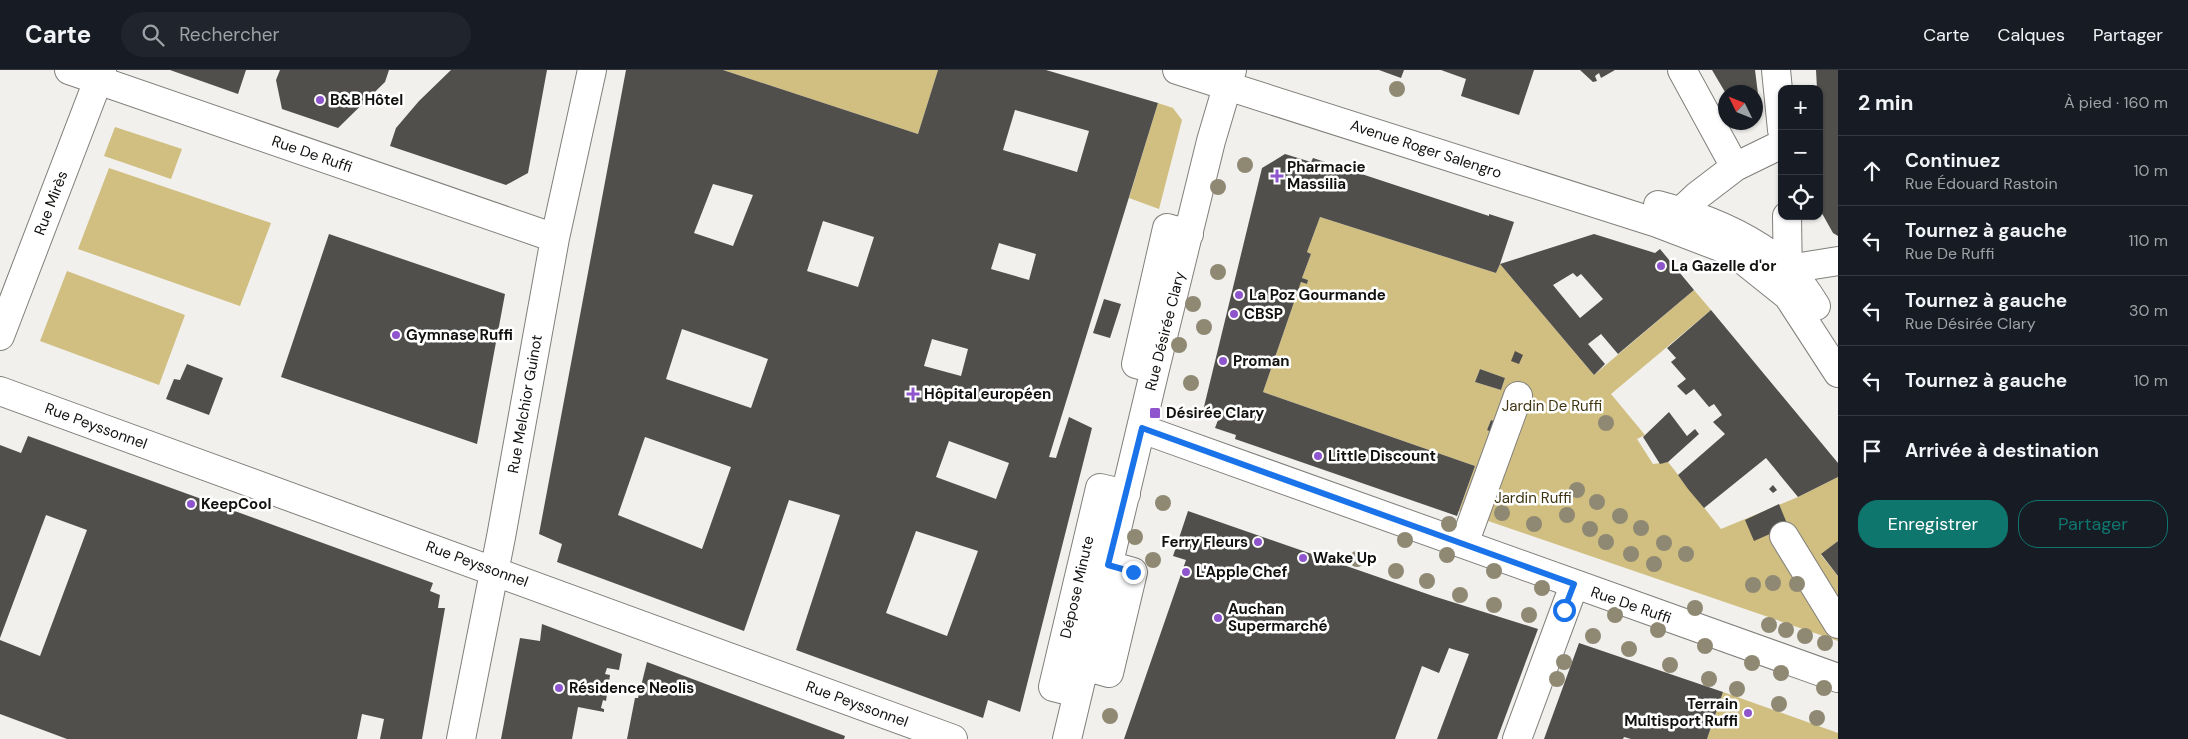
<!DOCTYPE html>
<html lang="fr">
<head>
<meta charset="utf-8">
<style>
  :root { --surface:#171b24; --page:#20242c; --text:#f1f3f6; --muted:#9ea1a6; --line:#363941; --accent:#0f766e }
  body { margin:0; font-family:"DM Sans",sans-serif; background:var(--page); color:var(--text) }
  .controls { position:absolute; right:15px; top:15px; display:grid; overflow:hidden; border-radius:10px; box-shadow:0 1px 4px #0004 }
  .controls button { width:45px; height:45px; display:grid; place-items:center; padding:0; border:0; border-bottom:1px solid var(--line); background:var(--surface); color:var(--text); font:25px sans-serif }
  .compass { position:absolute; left:1718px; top:15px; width:45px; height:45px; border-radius:50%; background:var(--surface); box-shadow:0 1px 4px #0004; rotate:313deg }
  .stop { position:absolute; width:15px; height:15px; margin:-11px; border:4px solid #1a73e8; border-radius:50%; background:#fff }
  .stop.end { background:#1a73e8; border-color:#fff; box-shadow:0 1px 5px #0008 }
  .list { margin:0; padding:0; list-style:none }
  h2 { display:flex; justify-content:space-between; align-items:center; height:65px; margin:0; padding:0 20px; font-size:21px }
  h2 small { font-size:16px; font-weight:400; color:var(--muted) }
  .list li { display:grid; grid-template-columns:32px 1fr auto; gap:15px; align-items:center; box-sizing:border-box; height:70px; padding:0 20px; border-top:1px solid var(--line) }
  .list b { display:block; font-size:19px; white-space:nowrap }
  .list p { margin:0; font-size:16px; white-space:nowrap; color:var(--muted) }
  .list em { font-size:16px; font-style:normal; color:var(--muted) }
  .actions { display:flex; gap:10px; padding:15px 20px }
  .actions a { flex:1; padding:11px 0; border:1px solid var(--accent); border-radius:20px; text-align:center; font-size:18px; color:var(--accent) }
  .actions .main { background:var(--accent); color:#fff }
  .icon { flex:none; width:28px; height:28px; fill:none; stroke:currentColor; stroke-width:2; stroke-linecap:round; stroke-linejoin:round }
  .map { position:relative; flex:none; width:1838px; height:669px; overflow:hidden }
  header { display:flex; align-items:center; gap:30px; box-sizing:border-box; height:70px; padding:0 25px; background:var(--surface); border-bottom:1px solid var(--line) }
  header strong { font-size:24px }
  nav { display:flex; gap:28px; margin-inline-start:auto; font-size:18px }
  .search { width:350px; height:45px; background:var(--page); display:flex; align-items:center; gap:12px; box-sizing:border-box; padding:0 18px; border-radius:28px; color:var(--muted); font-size:19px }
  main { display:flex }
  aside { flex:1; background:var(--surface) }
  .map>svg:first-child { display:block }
  .green { fill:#d1bf81; fill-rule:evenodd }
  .building { fill:#504f4c; fill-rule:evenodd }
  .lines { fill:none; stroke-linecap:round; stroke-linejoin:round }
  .minor-casing { stroke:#807f7b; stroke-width:30 }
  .minor { stroke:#fff; stroke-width:28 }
  .tree { fill:#8f8974 }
  .route { stroke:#1a73e8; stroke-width:6 }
  .poi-dot { fill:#8f55cc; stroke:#fff; stroke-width:2 }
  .labels { text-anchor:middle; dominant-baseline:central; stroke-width:5; stroke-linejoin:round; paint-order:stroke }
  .poi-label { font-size:15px; font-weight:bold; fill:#11110f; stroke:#fff; text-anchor:start }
  .street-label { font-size:15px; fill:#11110f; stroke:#fff }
  .park-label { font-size:15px; fill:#3f3512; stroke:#fff }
</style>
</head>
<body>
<header>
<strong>Carte</strong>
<div class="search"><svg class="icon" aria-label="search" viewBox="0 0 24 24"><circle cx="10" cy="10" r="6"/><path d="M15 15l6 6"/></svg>Rechercher</div>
<nav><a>Carte</a><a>Calques</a><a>Partager</a></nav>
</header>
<main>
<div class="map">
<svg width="1838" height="669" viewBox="0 0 1838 669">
  <rect width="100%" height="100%" fill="#f1f0ec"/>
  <path class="green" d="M723 0H938L918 64Z
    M1158 33 1173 38 1182 50 1159 139 1129 128Z
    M115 57 182 79 171 109 104 86Z
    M109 98 271 153 240 236 78 179Z
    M1320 147 1496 203 1500 194 1594 305 1694 220 1711 240 1611 324 1645 365 1637 369 1653 394 1668 392 1721 459 1798 427 1838 407V471L1821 485 1838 506V571L1459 441 1475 396 1263 322 1301 212 1307 214 1308 210 1302 208 1311 184 1307 182ZM1480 299 1505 308 1501 320 1475 312ZM1491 350 1499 354 1495 364 1487 360Z
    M67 201 185 245 159 315 40 271Z
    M1723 622 1838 663V669H1707Z"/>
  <path class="building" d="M170 0H246L238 24Z
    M280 0H389L385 12 338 58 282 39 276 10Z
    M451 0H547L528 103 506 115 390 76 396 58 419 31Z
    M626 0H723L918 64 938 0H1046L1158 33 1049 387 1056 388 1069 347 1092 358 1020 642 988 630 983 648 796 580 840 445 789 430 744 561 557 492 562 474 539 464ZM1015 40 1089 61 1077 102 1003 80ZM713 114 753 125 733 176 694 163ZM823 151 874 167 858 217 807 201ZM999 173 1036 184 1029 210 991 199ZM682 259 768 289 751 338 666 309ZM932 269 968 279 961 306 924 296ZM645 367 731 397 702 479 618 445ZM949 371 1009 393 996 429 936 407ZM916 461 978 481 947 566 886 543Z
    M1379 0H1404L1401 8Z
    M1441 0H1534L1519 45 1461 26 1466 9Z
    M1580 0H1615L1601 8 1599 3 1595 6 1597 11 1593 12Z
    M1712 0H1755L1760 40 1756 41V22H1725Z
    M1816 0H1838V166L1833 163 1819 138V19H1817Z
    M1285 84 1311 92 1313 88 1489 146V144L1514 152 1500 194 1594 164 1655 183 1660 179 1694 220 1618 284 1601 264 1588 274 1605 294 1594 305 1500 194 1496 203 1320 147 1307 182 1311 184 1302 208 1308 210 1307 214 1301 212 1263 322 1475 396 1457 446 1235 369 1236 365 1215 358 1218 350 1202 345 1262 98ZM1573 203 1577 207 1581 204 1603 229 1580 248 1553 215Z
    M329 164 505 224 477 374 281 307Z
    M1104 229 1121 234 1110 268 1093 263Z
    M1711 240 1838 393V407L1798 427 1766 388 1704 438 1688 419 1678 405 1725 364 1713 352 1722 345 1714 334 1709 337 1694 319 1686 325 1677 316 1686 309 1671 292 1676 288 1667 278Z
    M1515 281 1523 285 1519 294 1511 291Z
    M187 294 223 308 209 345 166 329 174 309 180 310Z
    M1480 299 1505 308 1501 320 1475 312Z
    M1669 342 1687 366 1695 359 1699 364 1668 392 1660 394 1643 367Z
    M1491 350 1499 353 1495 364 1487 360Z
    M28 366 433 513 430 521 440 525 438 538H445L422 669H380L384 649 362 644 357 669H67L0 644V570L40 586 87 460 46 445 0 568V375L21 383Z
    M1773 415 1777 420 1773 423 1769 419Z
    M1779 434 1788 456 1754 471 1745 450Z
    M1188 441 1433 526 1538 559 1497 669H1437L1469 584 1449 578 1439 603 1422 596 1395 669H1124L1186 490 1173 486Z
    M1838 471V506L1821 484Z
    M542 554 622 584 619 600 607 598 605 604 610 605 606 631 603 630 601 638 604 639V642L578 637 572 669H501L520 568 540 571Z
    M1579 573 1723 622 1707 669H1631L1624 667 1623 669H1544Z
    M647 592 845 666 844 669H627L635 628H638Z"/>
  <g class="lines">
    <defs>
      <path id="minor" d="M69 0 555 168
        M1177 0 1657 153 1733 182 1788 226 1838 303
        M1682 0 1735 97
        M1776 0 1782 60
        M1658 135C1704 147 1753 166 1788 199 1799 210 1808 223 1816 236
        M1787 146 1788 212
        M1675 157 1680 142 1697 126 1735 97 1782 74
        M1788 199 1838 191
        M0 266 102 0
        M1155 299 1136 294 1167 158 1189 164
        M0 321 953 669
        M1142 359 1838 608
        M1784 466 1838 554
        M1464 474 1518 326
        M1084 596 1109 603 1133 502 1108 495
        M1077 623 1053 617 1100 418 1126 424
        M461 669 501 467 555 168 592 0
        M1067 669 1155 299 1211 71 1232 0
        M1517 669 1574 515"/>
    </defs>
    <use href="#minor" class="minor-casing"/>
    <use href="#minor" class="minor"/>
  </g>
  <g class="tree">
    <circle cx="1397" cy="19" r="8"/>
    <circle cx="1245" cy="95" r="8"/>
    <circle cx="1218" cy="117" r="8"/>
    <circle cx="1218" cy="202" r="8"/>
    <circle cx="1193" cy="234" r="8"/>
    <circle cx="1204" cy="257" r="8"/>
    <circle cx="1179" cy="275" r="8"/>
    <circle cx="1191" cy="313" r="8"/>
    <circle cx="1606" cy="353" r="8"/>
    <circle cx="1577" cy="420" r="8"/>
    <circle cx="1597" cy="432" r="8"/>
    <circle cx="1163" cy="433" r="8"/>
    <circle cx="1502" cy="443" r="8"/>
    <circle cx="1567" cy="445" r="8"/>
    <circle cx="1620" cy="446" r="8"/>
    <circle cx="1449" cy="454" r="8"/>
    <circle cx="1534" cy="454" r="8"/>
    <circle cx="1641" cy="458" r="8"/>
    <circle cx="1590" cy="459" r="8"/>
    <circle cx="1135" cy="467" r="8"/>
    <circle cx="1405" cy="470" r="8"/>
    <circle cx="1606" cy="472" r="8"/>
    <circle cx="1664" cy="473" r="8"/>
    <circle cx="1631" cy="484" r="8"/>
    <circle cx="1686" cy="484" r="8"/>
    <circle cx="1447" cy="485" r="8"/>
    <circle cx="1357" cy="489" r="8"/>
    <circle cx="1153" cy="490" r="8"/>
    <circle cx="1654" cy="494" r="8"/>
    <circle cx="1396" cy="501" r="8"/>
    <circle cx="1494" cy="501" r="8"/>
    <circle cx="1427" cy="511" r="8"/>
    <circle cx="1773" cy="513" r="8"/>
    <circle cx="1797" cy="514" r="8"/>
    <circle cx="1753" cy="515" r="8"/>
    <circle cx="1542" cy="518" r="8"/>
    <circle cx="1460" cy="525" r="8"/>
    <circle cx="1494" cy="535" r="8"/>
    <circle cx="1695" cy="538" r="8"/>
    <circle cx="1529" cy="545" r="8"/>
    <circle cx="1615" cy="545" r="8"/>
    <circle cx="1769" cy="555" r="8"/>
    <circle cx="1658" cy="560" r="8"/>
    <circle cx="1786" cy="560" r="8"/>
    <circle cx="1593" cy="566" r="8"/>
    <circle cx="1805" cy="566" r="8"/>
    <circle cx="1825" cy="573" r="8"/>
    <circle cx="1705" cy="576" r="8"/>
    <circle cx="1629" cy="579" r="8"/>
    <circle cx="1564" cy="592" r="8"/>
    <circle cx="1752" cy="593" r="8"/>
    <circle cx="1670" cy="595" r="8"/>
    <circle cx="1781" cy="603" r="8"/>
    <circle cx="1557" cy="609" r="8"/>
    <circle cx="1709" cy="609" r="8"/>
    <circle cx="1824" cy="618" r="8"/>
    <circle cx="1737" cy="619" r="8"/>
    <circle cx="1779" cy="634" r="8"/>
    <circle cx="1110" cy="646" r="8"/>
    <circle cx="1817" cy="648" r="8"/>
  </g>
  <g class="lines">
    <path class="route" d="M1133 502 1108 495 1142 358 1574 514 1564 540"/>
  </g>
  <g class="poi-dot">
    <circle cx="320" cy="30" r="5"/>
    <path d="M1274.5 98.5h5v5h5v5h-5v5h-5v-5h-5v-5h5z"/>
    <circle cx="1661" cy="196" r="5"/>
    <circle cx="1239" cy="225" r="5"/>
    <circle cx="1234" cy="244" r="5"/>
    <circle cx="396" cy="265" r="5"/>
    <circle cx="1223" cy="291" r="5"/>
    <path d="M910.5 316.5h5v5h5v5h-5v5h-5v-5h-5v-5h5z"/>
    <rect x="1149" y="337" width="12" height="12" rx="2.5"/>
    <circle cx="1318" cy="386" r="5"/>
    <circle cx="191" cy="434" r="5"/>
    <circle cx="1258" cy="472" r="5"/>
    <circle cx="1303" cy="488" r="5"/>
    <circle cx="1186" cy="502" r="5"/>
    <circle cx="1218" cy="548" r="5"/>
    <circle cx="559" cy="618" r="5"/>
    <circle cx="1748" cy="643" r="5"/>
  </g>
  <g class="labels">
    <g class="poi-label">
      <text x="330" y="30">B&amp;B Hôtel</text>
      <text x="1287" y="97">Pharmacie<tspan x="1287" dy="17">Massilia</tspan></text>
      <text x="1671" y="196">La Gazelle d'or</text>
      <text x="1249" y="225">La Poz Gourmande</text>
      <text x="1244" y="244">CBSP</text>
      <text x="406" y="265">Gymnase Ruffi</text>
      <text x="1233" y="291">Proman</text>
      <text x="924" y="324">Hôpital européen</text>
      <text x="1166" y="343">Désirée Clary</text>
      <text x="1328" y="386">Little Discount</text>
      <text x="201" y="434">KeepCool</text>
      <text x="1248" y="472" text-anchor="end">Ferry Fleurs</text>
      <text x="1313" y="488">Wake Up</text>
      <text x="1196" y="502">L'Apple Chef</text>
      <text x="1228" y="539">Auchan<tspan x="1228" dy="17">Supermarché</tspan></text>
      <text x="569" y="618">Résidence Neolis</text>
      <text x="1738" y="634" text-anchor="end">Terrain<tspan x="1738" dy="17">Multisport Ruffi</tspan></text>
    </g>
    <g class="street-label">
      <text transform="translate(1426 79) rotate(18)">Avenue Roger Salengro</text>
      <text transform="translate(312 84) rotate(19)">Rue De Ruffi</text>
      <text transform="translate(51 133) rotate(-69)">Rue Mirès</text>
      <text transform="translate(1165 261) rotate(-76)">Rue Désirée Clary</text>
      <text transform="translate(525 334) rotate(-80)">Rue Melchior Guinot</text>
      <text transform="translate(96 356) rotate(20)">Rue Peyssonnel</text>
      <text transform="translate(477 494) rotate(20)">Rue Peyssonnel</text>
      <text transform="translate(1077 517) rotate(-77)">Dépose Minute</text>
      <text transform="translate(1631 535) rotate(19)">Rue De Ruffi</text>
      <text transform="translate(857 634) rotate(20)">Rue Peyssonnel</text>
    </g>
    <g class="park-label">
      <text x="1552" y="336">Jardin De Ruffi</text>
      <text x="1533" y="428">Jardin Ruffi</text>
    </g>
  </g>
</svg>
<div class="controls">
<button>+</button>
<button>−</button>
<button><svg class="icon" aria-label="locate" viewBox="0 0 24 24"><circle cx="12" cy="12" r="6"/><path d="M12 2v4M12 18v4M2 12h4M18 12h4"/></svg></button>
</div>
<svg class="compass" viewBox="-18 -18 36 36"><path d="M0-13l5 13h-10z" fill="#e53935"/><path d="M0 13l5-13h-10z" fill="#9ea1a6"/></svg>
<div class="stop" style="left:1564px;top:540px"></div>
<div class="stop end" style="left:1133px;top:502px"></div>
</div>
<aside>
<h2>2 min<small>À pied · 160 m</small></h2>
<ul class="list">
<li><svg class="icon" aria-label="ahead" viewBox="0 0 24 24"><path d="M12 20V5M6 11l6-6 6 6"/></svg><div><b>Continuez</b><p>Rue Édouard Rastoin</p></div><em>10 m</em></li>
<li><svg class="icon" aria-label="left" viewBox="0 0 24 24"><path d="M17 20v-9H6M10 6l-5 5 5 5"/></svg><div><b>Tournez à gauche</b><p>Rue De Ruffi</p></div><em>110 m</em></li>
<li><svg class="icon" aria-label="left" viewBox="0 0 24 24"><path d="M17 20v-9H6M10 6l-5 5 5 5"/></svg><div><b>Tournez à gauche</b><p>Rue Désirée Clary</p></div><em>30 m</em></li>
<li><svg class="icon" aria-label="left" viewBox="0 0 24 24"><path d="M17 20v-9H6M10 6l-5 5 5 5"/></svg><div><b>Tournez à gauche</b></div><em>10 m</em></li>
<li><svg class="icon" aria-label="arrive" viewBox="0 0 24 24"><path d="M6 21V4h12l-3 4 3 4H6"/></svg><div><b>Arrivée à destination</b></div></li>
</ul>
<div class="actions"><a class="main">Enregistrer</a><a>Partager</a></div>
</aside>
</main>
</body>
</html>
